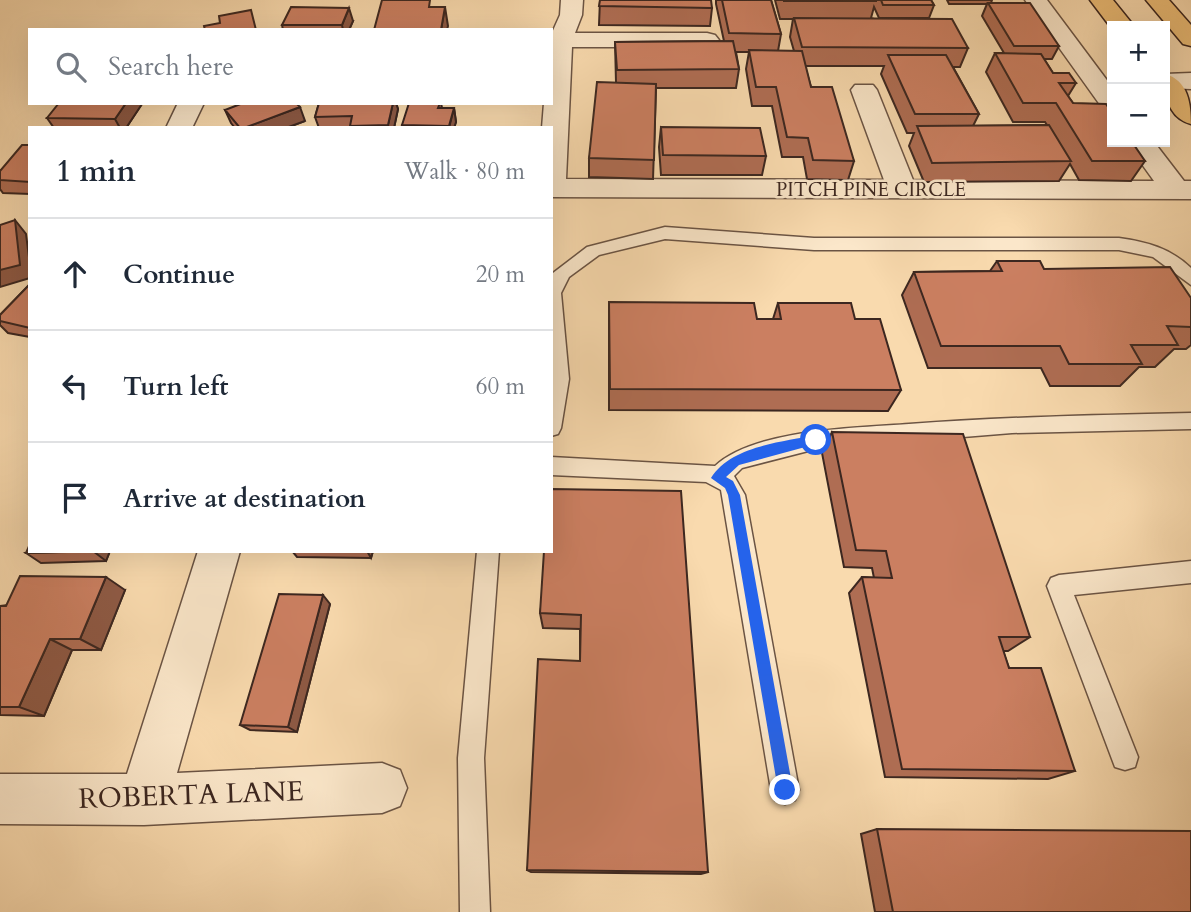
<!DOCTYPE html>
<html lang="en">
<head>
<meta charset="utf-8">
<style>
  :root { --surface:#fff; --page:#f6f6f7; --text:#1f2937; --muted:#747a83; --line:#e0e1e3 }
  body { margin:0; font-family:Cardo,serif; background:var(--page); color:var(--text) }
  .controls { position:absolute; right:21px; top:21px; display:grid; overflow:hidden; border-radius:0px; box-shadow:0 7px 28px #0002 }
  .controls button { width:63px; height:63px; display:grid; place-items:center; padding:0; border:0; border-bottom:2px solid var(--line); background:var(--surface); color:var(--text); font:35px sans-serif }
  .stop { position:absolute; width:21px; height:21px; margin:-16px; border:5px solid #2563eb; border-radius:50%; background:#fff }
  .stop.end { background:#2563eb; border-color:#fff; box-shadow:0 2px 7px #0008 }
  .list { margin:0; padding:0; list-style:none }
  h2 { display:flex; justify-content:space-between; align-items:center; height:91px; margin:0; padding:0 28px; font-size:30px }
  h2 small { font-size:23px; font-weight:400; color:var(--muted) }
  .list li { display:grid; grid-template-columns:46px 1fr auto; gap:21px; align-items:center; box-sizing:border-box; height:112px; padding:0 28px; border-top:2px solid var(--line) }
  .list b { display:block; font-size:26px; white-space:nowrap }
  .list em { font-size:23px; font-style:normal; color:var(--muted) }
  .icon { flex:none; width:38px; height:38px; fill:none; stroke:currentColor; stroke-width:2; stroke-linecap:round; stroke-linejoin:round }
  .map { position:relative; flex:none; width:1191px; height:912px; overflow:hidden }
  .search { position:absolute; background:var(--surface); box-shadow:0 7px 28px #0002; left:28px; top:28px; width:525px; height:77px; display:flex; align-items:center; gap:18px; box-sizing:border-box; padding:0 24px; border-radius:0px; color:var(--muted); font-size:26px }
  .panel { position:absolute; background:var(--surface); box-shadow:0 7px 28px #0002; left:28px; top:126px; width:525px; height:427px; border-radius:0px }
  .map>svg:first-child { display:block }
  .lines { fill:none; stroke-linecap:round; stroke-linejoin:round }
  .service-casing { stroke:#6b5444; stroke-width:3 }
  .minor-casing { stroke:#6b5444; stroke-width:3 }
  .primary-casing { stroke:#3c2720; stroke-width:3 }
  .service { fill:#fbe7ca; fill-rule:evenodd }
  .minor { fill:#fbe7ca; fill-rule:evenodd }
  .primary { fill:#ecbd77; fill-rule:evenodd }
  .wall { fill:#af6d53; stroke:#3c2720; stroke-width:2 }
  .shaded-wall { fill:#8e5944; stroke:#3c2720; stroke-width:2 }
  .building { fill:#cb7f61; stroke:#3c2720; stroke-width:2 }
  .route { fill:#2563eb }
  .labels { text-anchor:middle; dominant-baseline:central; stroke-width:5; stroke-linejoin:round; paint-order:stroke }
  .far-street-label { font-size:19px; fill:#3c2720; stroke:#fbe7ca }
  .near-street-label { font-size:28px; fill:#3c2720; stroke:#fbe7ca }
</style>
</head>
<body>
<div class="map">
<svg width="1191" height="912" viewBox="0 0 1191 912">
  <rect width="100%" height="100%" fill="#f9daae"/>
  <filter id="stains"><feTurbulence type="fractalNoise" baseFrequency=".00286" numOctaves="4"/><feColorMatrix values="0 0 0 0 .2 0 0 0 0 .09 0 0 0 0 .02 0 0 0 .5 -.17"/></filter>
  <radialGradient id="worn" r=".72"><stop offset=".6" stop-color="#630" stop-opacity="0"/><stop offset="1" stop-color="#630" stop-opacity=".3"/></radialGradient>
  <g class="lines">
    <defs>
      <path id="service" d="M665 227 814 238H1119C1147 242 1170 248 1191 268V285L1153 257 1119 250H814L665 239 599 255 569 277 561 293 569 379 561 428 558 434 551 436 553 273 587 247Z
        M1191 413V429L1012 433 816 449 742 468 734 476 745 495 799 790 795 800 785 804 775 800 771 790 721 490 706 482 551 475V457L715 466C755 429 856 428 909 424 1003 417 1097 415 1191 413Z
        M477 551H499L484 758 490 912H460L458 758Z
        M1191 561V583L1074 595 1138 757 1135 767 1125 770 1115 767 1047 586 1051 578 1059 575Z"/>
      <path id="minor" d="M561 0H583L582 15 575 33H707L715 35 719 40 715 45 707 47H572L566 179 884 180 851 90 855 85H873L877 90 913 180 1154 181 1126 142H1154L1184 181H1191V199L551 197V128H542L544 103H551V35L560 15Z
        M1025 0H1047L1112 87V112L1103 109Z
        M1191 73V89L1165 88V74Z
        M178 103H204L192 128H166Z
        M198 551H240L177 773 382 763 400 770 407 788 400 806 382 813 144 825 0 824V774H127Z"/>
      <path id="primary" d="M1090 0H1113L1134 26H1112V29Z
        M1146 0H1169L1191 25V46L1183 44Z
        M1165 74C1188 80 1191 104 1191 124 1168 118 1164 94 1165 74Z"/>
    </defs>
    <use href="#service" class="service-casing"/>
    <use href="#minor" class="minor-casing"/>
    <use href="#primary" class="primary-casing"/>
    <use href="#service" class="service"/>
    <use href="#minor" class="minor"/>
    <use href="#primary" class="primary"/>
  </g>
  <path class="wall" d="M600 0 712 8 710 26 599 25Z
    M716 0H771L781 34 778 51H794L790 37 793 19H780L775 0H931L934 5 929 18H879L874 7 871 18 968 48 960 67H953L979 114 973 126 1047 125 1045 122H1013L986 72 995 53H1004L982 16 987 4H949L947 0H992L991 3 1059 46 1052 59H1044L1053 73 1076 83 1068 96 1073 103 1145 161 1131 181 1079 180 1070 164 1059 181 924 182 909 146 914 133H907L881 74 884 66H805L811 87 854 161 848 180 807 179 803 157H782L772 106H752L746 69 749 52H736L739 69 736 88H656L653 179 589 177V158L616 82 615 42 724 41 716 4Z
    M353 21 349 30H283L282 25Z
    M126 103H141L142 104 126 128H54L47 118Z
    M319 103H396L398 109 394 128H319L315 117Z
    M441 103 442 108H454L456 122 454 128H403L402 125Z
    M225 110 305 121 286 128H235L231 123Z
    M661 127 766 156 762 175H661L659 147Z
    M30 145V194L3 193 0 189V171Z
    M997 261 1044 269 1191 298V345L1186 349H1174L1155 367H1139L1120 386H1050L1041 368H928L902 295 914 272 990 271Z
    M30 284V337L8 333 0 325V315Z
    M609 302 757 319H773L778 303 855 319 901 390 888 411 609 410Z
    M832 432 1030 637 1008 651H1003L1009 668 1075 771 1048 779 885 777 849 593 862 577 874 578 872 568 844 567 822 453Z
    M110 551 106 561 41 563 26 553Z
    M292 551H373L371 558 297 557Z
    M551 551 708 872 701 874 531 872 527 870 580 661V629L543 628 540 613Z
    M125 590 101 650H72L44 716 0 715V606Z
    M330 604 297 732 250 730 240 725Z
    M877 829 1191 912H875L861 834Z"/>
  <path class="shaded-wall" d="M445 7 448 26 447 30H441Z
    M349 8 353 21 349 30H343L342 25Z
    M126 103H141L142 104 126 128H120L115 119Z
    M393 103H396L398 109 394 128H389L388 125Z
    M300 107 305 121 286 128H244Z
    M454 108 456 122 454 128H449Z
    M15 220 26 234 30 265V278L0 287V270Z
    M93 551H110L106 561Z
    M367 551H373L371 558Z
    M106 577 125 590 101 650 80 639Z
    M323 595 330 604 297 732 288 727Z
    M50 639 72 650 44 716 19 707Z"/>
  <path class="building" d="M382 0H430L429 7H445L441 30H374Z
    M600 0H711L712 8 599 6Z
    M722 0H771L781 34 729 33Z
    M784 0H876V1H784Z
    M881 0H931L934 5H883Z
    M988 3H1030L1059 46H1014Z
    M291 7 349 8 342 25H282Z
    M251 10 256 30H205L204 26 220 23 219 16Z
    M794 18 952 19 968 48 802 47Z
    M733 41 739 69 617 70 615 42Z
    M749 50 802 51 811 87H832L854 161 813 160 808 138 787 137 776 87H756Z
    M995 53 1041 54 1053 73H1069L1076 83H1059L1073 103 1106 104 1112 113V142H1132L1145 161H1092L1056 103H1023Z
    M888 55H946L979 114H915Z
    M597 82 656 84 654 160 589 158Z
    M59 103H126L115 119 47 118Z
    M243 103H296L300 107 244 128H240L225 110Z
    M319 103H393L388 125 350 126 352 116 315 117Z
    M409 103H440L438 108H454L449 126 402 125Z
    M1049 125 1071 161 932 163 917 126Z
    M661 127 760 128 766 156 663 155Z
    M22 145H30V182L0 180V171Z
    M15 220 20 265 0 270V225Z
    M997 261H1040L1044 269 1170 267 1191 298V327L1167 326 1178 345H1131L1142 364H1069L1060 346H941L914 272 1002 271Z
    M30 284V328L0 321V315Z
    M609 302 754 303 757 319H781L778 303H851L855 319H880L901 390 610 389Z
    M832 432 963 434 1030 637H999L1009 668H1041L1075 771 902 769 862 577 892 578 886 551 856 550Z
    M551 489 681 491 708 872 527 870 538 659 580 661 581 615 540 613 544 551H551Z
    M30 544V551H93L26 553Z
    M20 576 106 577 80 639H50L19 707H0V606H6Z
    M279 594 323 595 288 727 240 725Z
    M877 829 1191 831V912H893Z"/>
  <path class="route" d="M816 435 821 440 820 443 739 465 726 477 733 481 740 495 793 790 785 797 778 790 728 495 725 488 711 478C731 446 782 442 816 435Z"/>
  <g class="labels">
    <g class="far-street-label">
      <text x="871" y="190">PITCH PINE CIRCLE</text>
    </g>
    <g class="near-street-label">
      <text transform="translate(191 795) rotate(-2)">ROBERTA LANE</text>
    </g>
  </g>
  <rect width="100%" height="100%" filter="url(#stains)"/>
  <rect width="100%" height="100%" fill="url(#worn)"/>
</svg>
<div class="controls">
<button>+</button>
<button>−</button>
</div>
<div class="stop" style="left:816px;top:440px"></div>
<div class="stop end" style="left:785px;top:790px"></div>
<div class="search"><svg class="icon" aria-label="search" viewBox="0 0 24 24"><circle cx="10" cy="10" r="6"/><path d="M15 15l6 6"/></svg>Search here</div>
<section class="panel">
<h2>1 min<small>Walk · 80 m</small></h2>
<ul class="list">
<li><svg class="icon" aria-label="ahead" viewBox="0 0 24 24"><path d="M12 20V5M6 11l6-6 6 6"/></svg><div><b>Continue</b></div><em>20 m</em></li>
<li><svg class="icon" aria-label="left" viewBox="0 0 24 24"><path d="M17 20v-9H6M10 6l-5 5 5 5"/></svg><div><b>Turn left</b></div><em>60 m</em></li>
<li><svg class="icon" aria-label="arrive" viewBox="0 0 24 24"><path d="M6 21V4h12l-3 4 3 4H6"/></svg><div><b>Arrive at destination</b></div></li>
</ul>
</section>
</div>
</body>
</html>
